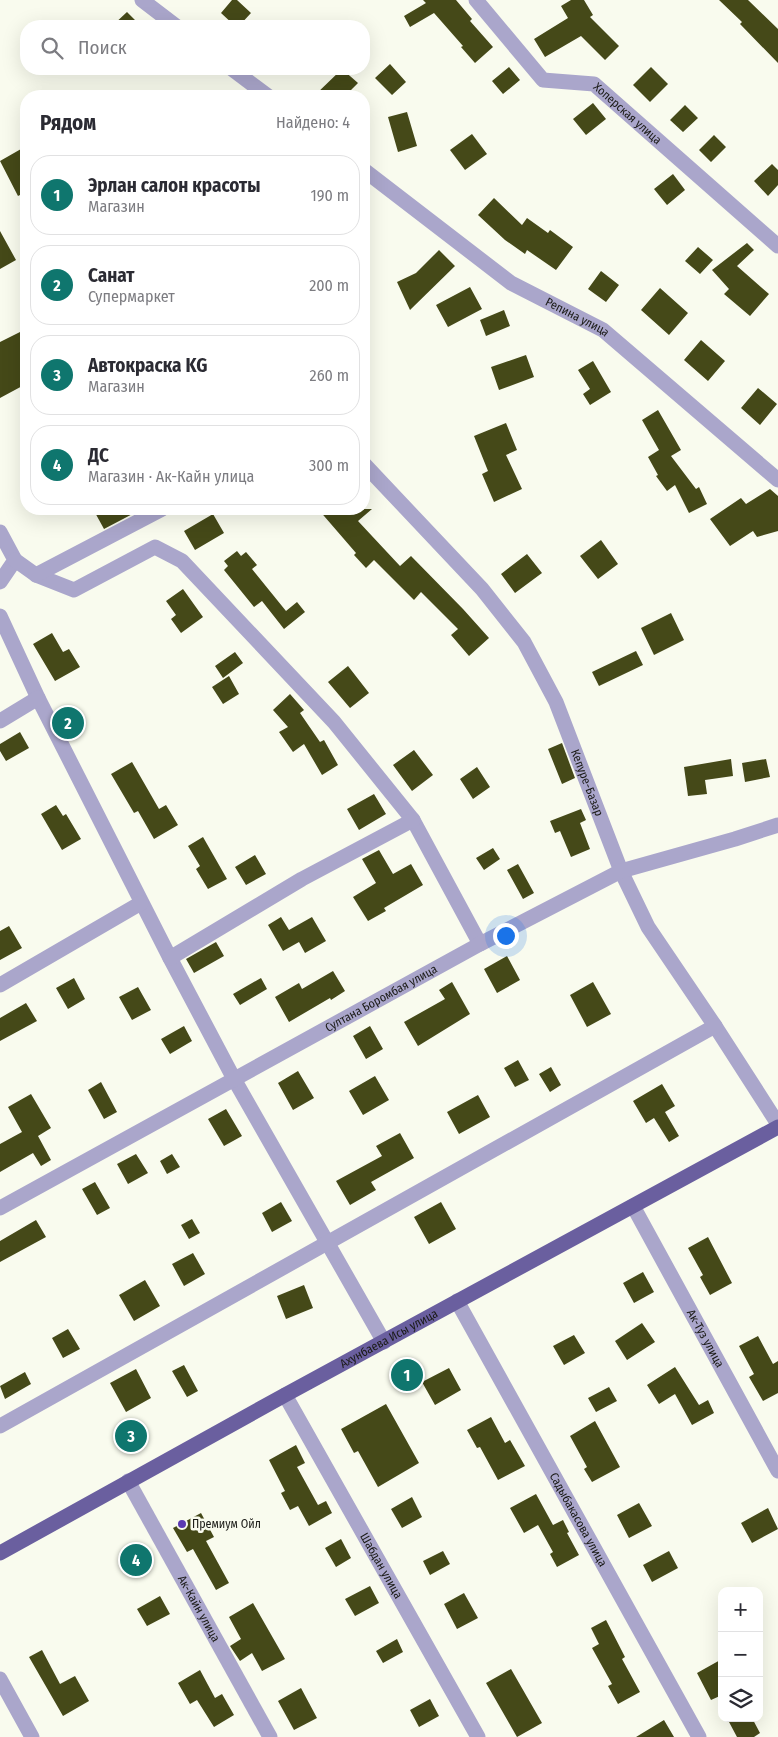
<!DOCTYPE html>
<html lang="ru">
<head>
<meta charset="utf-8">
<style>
  :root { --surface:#fff; --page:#f2f2f3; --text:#2b2b33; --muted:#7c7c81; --line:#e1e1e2; --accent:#0f766e }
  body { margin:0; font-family:"Fira Sans Condensed",sans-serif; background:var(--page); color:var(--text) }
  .controls { position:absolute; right:15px; bottom:15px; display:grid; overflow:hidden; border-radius:10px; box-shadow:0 5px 20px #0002 }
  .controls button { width:45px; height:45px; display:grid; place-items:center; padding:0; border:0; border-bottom:1px solid var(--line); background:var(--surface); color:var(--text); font:25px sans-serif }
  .you { position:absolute; left:505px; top:935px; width:18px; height:18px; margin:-12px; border:4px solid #fff; border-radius:50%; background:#1a73e8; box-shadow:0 0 0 8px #1a73e833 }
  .badge { display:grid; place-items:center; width:32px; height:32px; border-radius:50%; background:var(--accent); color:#fff; font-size:16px; font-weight:700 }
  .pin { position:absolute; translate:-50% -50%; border:2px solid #fff; box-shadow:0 1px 5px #0006 }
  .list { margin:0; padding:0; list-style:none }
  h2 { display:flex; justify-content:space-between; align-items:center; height:65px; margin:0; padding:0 20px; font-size:21px }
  h2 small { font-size:16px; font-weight:400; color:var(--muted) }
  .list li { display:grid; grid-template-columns:32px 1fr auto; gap:15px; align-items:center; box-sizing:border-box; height:80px; margin:0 10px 10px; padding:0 10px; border:1px solid var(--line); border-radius:20px }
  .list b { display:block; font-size:19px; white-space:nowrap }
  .list p { margin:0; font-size:16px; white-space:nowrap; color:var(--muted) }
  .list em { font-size:16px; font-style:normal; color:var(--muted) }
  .icon { flex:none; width:28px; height:28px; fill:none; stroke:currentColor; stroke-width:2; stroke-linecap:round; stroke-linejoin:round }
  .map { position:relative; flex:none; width:778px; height:1737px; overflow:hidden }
  .search { position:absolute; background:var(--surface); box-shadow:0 5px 20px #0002; left:20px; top:20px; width:350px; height:55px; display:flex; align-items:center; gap:12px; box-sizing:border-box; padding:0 18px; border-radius:20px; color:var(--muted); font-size:19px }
  .panel { position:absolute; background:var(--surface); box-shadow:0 5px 20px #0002; left:20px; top:90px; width:350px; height:425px; border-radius:20px }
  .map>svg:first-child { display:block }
  .building { fill:#454918 }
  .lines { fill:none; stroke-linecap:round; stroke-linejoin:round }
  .minor { stroke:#aaa6cb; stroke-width:15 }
  .major { stroke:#6a5f9f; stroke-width:15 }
  .poi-dot { fill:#5b3ab2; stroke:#f9fbee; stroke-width:2 }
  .labels { text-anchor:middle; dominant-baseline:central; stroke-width:5; stroke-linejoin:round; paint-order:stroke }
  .street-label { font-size:12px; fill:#1a1a16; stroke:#f9fbee }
  .poi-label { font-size:12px; fill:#1a1a16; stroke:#f9fbee; text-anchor:start }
</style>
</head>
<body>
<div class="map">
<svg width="778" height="1737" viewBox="0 0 778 1737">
  <rect width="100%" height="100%" fill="#f9fbee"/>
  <path class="building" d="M232 0H237L251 13 239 26H235L221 13Z
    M423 0H456L472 19 470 21 493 47 475 63 461 47 463 46 434 13 410 27 404 16 426 3Z
    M571 0H584L593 15 590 17 619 46 605 60 581 36 545 57 534 39 568 18 561 6Z
    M719 0H748L778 29V63L740 24 742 22Z
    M127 12 141 26H112Z
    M390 64 406 82 392 95 375 78Z
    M509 67 520 80 503 94 492 81Z
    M651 67 668 84 650 102 633 85Z
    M342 69 358 83 345 96H314Z
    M593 103 606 119 586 135 573 119Z
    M685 105 698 118 683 132 670 120Z
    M407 112 417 146 398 152 388 117Z
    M472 134 487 154 465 170 450 150Z
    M714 135 726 147 711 162 699 150Z
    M21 149 26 159V192L18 196 0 161Z
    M772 164 778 170V185L768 196 754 181Z
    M673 174 685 190 667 205 654 189Z
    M494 198 522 225 527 218 548 233 550 230 573 247 556 270 527 250 525 254 505 240 478 215Z
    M0 231 16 260 0 269Z
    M747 243 754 250 737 266 769 294 750 316 724 294 729 289 712 270Z
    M698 247 713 260 700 274 685 261Z
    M439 250 455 266 410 310 397 282 416 273Z
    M601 271 619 285 606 302 588 289Z
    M470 287 482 309 448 327 436 305Z
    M660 288 688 313 669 335 641 310Z
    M504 310 510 326 486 336 480 320Z
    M26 329V384L0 398V342Z
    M701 340 725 361 708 381 684 360Z
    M526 355 534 377 499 390 491 367Z
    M593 361 611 392 590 405 583 394 590 389 578 370Z
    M758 388 777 404 760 425 741 408Z
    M658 410 681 450 671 456 696 489 699 487 707 504 689 513 675 485 667 491 656 476 658 475 648 457 659 450 642 420Z
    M506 423 517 450 506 455 522 489 494 502 482 474 488 471 474 436Z
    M770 489 778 496V531L757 537 753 531 730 546 710 519 741 498 746 504Z
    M93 509H142L104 529Z
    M318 509H372L358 521 400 566 411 556 463 609 489 638 469 656 451 635 458 629 421 592 414 600 374 560 366 568 354 555 356 553Z
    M213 514 224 533 195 550 184 531Z
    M601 540 618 564 598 579 580 556Z
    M237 551 241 556 246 552 257 565 252 569 286 611 297 602 305 612 284 629 262 601 254 607 224 570 228 566 224 561Z
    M527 554 542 573 515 593 501 574Z
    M183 589 203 617 181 633 171 619 176 615 166 601Z
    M671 613 684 640 654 655 641 628Z
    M52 633 63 652 69 649 80 667 55 681 33 644Z
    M636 651 643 665 599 686 592 672Z
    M235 652 243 663 223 678 215 666Z
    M348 666 369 693 350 708 328 682Z
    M229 676 239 694 223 704 212 687Z
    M290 694 304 710 300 713 320 742 324 740 338 765 322 775 304 744 293 752 279 732 288 727 273 710Z
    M20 732 29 748 6 761 0 751V744Z
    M562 743 575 778 562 784 548 749Z
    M414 750 433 775 412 791 393 765Z
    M731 759 733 776 705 780 707 794 688 796 684 767Z
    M766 759 770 777 745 782 742 763Z
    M132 762 159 809 166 805 178 825 154 839 138 811 134 813 111 774Z
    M477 767 490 787 473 799 460 779Z
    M374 794 386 814 359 830 347 809Z
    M56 805 63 816 66 814 81 839 62 850 41 814Z
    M581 809 586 820 580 823 590 849 571 857 560 831 555 833 550 821Z
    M203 837 227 879 208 889 196 869 200 866 188 846Z
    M493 848 500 859 484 870 476 858Z
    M379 850 393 874 411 864 423 885 384 908 386 911 368 921 353 897 376 883 362 859Z
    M255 855 266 874 246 885 235 867Z
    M518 864 534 893 523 899 507 870Z
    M281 917 289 930 312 917 326 941 305 953 299 942 283 951 268 925Z
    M9 926 22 948 0 960V931Z
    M216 942 224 956 194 973 186 959Z
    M507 956 520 980 497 993 484 969Z
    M333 971 345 991 331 1000 330 998 289 1022 275 997 299 983 302 989Z
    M74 978 85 999 68 1009 56 988Z
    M261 978 267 989 240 1005 233 994Z
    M452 982 470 1014 418 1046 404 1022 445 999 439 990Z
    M593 982 611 1014 587 1027 570 995Z
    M138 987 151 1010 132 1020 119 997Z
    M26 1003 37 1021 0 1041V1018Z
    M184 1026 192 1041 170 1054 161 1039Z
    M370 1026 383 1049 366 1059 353 1036Z
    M518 1060 529 1080 515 1087 504 1068Z
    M551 1067 561 1085 550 1092 539 1074Z
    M298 1071 314 1098 293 1110 278 1083Z
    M375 1076 389 1100 363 1115 349 1091Z
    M101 1082 117 1112 104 1119 88 1090Z
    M662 1084 675 1106 665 1112 679 1136 669 1142 654 1118 646 1123 633 1101Z
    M31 1094 51 1128 38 1136 51 1160 41 1166 33 1153 0 1172V1144L22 1132 8 1107Z
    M478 1095 490 1117 459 1134 447 1112Z
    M226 1109 242 1136 224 1146 208 1119Z
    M400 1133 414 1158 371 1182 376 1190 350 1205 336 1181 382 1156 376 1146Z
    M136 1154 148 1173 128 1184 117 1164Z
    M172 1154 180 1167 167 1174 160 1161Z
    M95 1182 110 1208 97 1215 82 1189Z
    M281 1202 292 1221 272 1232 262 1213Z
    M441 1202 456 1229 429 1244 414 1217Z
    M192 1219 200 1233 189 1239 181 1225Z
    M36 1220 46 1237 0 1262V1241Z
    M708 1237 732 1283 710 1295 700 1277 703 1275 688 1248Z
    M193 1253 205 1274 184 1286 172 1264Z
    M643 1272 654 1292 634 1303 623 1283Z
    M145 1280 160 1306 134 1321 119 1295Z
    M304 1285 313 1308 286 1319 277 1296Z
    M642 1323 655 1342 627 1360 615 1341Z
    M68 1329 80 1349 63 1358 52 1338Z
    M574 1335 585 1353 564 1365 553 1346Z
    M758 1336 773 1364 778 1361V1393L763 1401 749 1377 754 1374 739 1346Z
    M184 1365 198 1391 187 1397 172 1371Z
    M412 1365 419 1376 401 1385 395 1374Z
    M675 1367 699 1405 708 1400 714 1413 692 1425 675 1394 659 1404 647 1385Z
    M449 1368 461 1390 435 1405 422 1382Z
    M136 1369 151 1398 126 1412 110 1383Z
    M25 1372 31 1384 5 1399 0 1386Z
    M609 1387 617 1401 596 1412 588 1398Z
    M386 1404 419 1463 378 1487 358 1451 354 1453 341 1429Z
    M491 1417 505 1443 510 1440 525 1466 498 1480 480 1447 477 1448 467 1430Z
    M595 1421 620 1467 592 1482 584 1469 587 1467 570 1436Z
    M296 1445 305 1463 297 1467 318 1505 326 1501 332 1513 309 1526 298 1506 290 1510 281 1493 285 1491 269 1460Z
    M536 1494 553 1525 563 1520 569 1532 567 1533 579 1555 557 1567 550 1554 553 1552 538 1525 524 1533 510 1508Z
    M412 1497 422 1517 402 1528 391 1509Z
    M639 1503 652 1526 629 1538 617 1515Z
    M768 1508 778 1529 752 1543 741 1523Z
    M201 1513 214 1537 206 1541 229 1583 216 1590 193 1549 187 1552 173 1528Z
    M341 1539 351 1558 336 1567 325 1548Z
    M140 1548 150 1566 133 1576 123 1557Z
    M443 1551 450 1564 430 1575 423 1561Z
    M669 1551 678 1568 652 1582 643 1565Z
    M370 1586 379 1603 355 1616 345 1599Z
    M464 1593 478 1618 457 1629 444 1604Z
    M160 1596 170 1614 147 1626 137 1609Z
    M253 1603 285 1659 262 1671 252 1653 240 1661 230 1646 241 1639 229 1617Z
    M606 1620 625 1657 622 1659 640 1692 618 1704 608 1686 612 1684 592 1648 599 1644 591 1628Z
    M397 1639 403 1652 383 1663 376 1651Z
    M42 1650 60 1684 75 1676 89 1701 63 1716 29 1657Z
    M722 1659V1695L711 1700 697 1673Z
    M511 1669 542 1723 517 1737 486 1683Z
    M200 1670 215 1698 222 1694 234 1715 214 1727 197 1700 190 1704 178 1683Z
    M301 1688 317 1718 294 1730 278 1701Z
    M430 1699 439 1716 419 1727 410 1710Z
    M736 1718H752L760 1733 754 1737H737L729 1722Z
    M664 1720 674 1737H636Z"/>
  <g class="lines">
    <g class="minor">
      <path d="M142 0 176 26"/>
      <path id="s1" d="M476 0 543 80 594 84 778 246"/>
      <path d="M232 69 268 96"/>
      <path id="s2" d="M364 170 511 283 603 330 778 480"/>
      <path id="s3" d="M364 464 482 589 524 642 556 702 621 871 648 927 715 1026 778 1124"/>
      <path d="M0 532 15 560 0 582"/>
      <path d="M15 560 36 575 74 590 155 547 182 561 334 722 413 820 480 944"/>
      <path d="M36 575 162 509"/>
      <path d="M0 616 38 698 170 958 234 1079 384 1342"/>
      <path d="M0 721 38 698"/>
      <path d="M170 958 302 879 413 820"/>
      <path d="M0 985 141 903"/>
      <path id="s4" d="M633 1206 778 1471"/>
      <path id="s5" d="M0 1208 480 944 621 871 735 839 778 825"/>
      <path id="s6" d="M457 1301 699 1737"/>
      <path id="s7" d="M285 1395 478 1737"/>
      <path d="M0 1426 715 1026"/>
      <path id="s8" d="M128 1481 270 1737"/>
      <path d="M0 1679 32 1737"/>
    </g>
    <path class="major" id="s9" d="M0 1553 285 1395 778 1127"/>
  </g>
  <circle class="poi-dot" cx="182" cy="1524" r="5"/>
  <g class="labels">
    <g class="street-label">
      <text stroke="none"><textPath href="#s1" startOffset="200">Хоперская улица</textPath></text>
      <text stroke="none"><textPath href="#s2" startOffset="260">Репина улица</textPath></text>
      <text stroke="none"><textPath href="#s3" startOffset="394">Кепуре-Базар</textPath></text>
      <text stroke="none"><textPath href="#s5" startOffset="435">Султана Боромбая улица</textPath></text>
      <text stroke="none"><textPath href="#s9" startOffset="444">Ахунбаева Исы улица</textPath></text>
      <text stroke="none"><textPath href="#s4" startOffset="151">Ак-Туз улица</textPath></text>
      <text stroke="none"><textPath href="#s6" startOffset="250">Садыбакасова улица</textPath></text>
      <text stroke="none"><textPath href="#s7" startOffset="196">Шабдан улица</textPath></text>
      <text stroke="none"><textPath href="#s8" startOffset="146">Ак-Кайн улица</textPath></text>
    </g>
    <g class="poi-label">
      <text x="192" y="1524">Премиум Ойл</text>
    </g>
  </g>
</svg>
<div class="controls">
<button>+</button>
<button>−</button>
<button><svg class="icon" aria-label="layers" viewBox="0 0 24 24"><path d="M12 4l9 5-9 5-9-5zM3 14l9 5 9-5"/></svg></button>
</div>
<div class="you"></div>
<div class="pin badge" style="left:407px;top:1375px">1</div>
<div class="pin badge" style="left:68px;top:723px">2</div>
<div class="pin badge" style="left:131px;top:1436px">3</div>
<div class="pin badge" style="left:136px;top:1560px">4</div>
<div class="search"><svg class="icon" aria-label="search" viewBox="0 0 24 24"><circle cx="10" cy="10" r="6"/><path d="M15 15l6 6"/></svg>Поиск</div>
<section class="panel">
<h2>Рядом<small>Найдено: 4</small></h2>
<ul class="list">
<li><span class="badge">1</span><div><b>Эрлан салон красоты</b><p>Магазин</p></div><em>190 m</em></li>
<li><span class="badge">2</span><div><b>Санат</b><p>Супермаркет</p></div><em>200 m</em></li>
<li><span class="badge">3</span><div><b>Автокраска KG</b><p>Магазин</p></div><em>260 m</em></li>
<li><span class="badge">4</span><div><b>ДС</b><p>Магазин · Ак-Кайн улица</p></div><em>300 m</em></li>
</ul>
</section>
</div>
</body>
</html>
